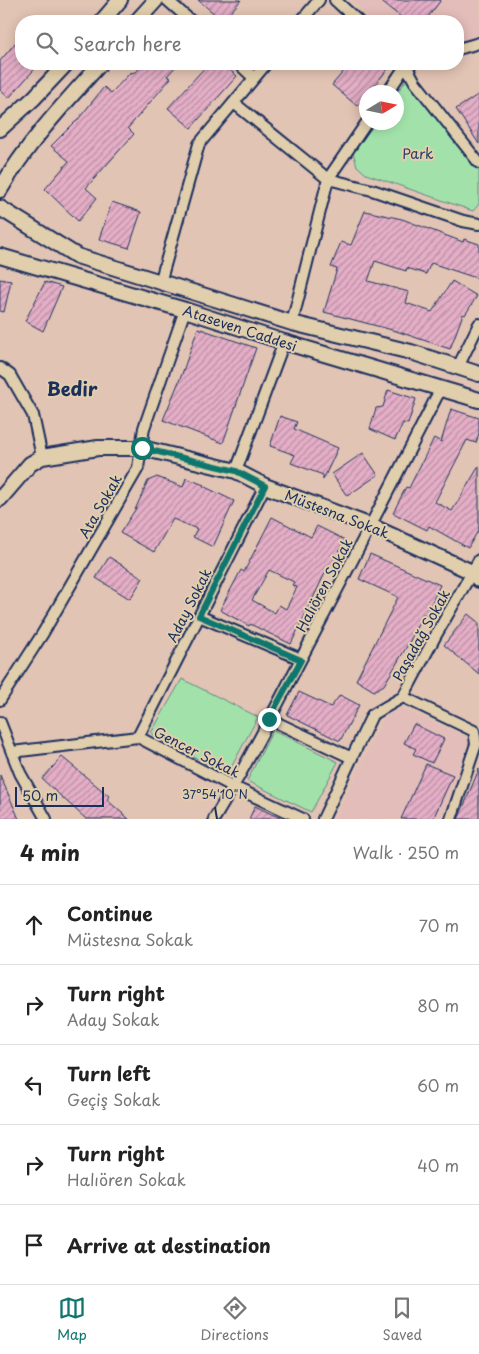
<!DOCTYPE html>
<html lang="en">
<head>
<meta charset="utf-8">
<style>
  :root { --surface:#fff; --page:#f2f2f2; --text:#222; --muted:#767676; --line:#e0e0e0; --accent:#0f766e }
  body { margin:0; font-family:"Playpen Sans",sans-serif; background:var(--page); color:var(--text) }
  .compass { position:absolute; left:359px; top:85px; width:45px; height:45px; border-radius:50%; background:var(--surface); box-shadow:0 2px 12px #0003; rotate:80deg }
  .scale { position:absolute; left:15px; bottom:12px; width:89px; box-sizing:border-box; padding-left:5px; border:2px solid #1b2f5e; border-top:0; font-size:14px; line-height:18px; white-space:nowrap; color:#1b2f5e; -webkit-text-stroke:4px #e1ceac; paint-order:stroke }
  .stop { position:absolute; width:15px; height:15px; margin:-11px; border:4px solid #0f766e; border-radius:50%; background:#fff }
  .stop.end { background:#0f766e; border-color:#fff; box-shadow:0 1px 5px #0008 }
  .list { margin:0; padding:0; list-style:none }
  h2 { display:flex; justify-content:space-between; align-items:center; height:65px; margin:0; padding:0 20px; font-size:21px }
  h2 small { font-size:16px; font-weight:400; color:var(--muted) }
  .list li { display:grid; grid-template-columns:32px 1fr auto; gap:15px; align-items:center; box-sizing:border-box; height:80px; padding:0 20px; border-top:1px solid var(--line) }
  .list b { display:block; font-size:19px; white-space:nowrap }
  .list p { margin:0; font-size:16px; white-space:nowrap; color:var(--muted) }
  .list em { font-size:16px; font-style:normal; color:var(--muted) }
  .icon { flex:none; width:28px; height:28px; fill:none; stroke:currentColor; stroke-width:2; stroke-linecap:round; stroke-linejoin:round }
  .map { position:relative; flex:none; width:479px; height:819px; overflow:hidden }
  .search { position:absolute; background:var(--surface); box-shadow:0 2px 12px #0003; left:15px; right:15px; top:15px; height:55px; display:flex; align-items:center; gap:12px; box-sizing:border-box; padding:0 18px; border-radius:20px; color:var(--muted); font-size:19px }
  .sheet { height:465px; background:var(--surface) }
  nav { display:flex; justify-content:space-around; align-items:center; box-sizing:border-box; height:70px; border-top:1px solid var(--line); background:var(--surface); font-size:14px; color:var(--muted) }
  nav a { display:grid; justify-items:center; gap:2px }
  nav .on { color:var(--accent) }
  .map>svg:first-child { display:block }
  .built { fill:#e3bdb9 }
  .green { fill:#a2e2aa; stroke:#5e8884 }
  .building { fill:url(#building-hatch); stroke:#1b2f5e; fill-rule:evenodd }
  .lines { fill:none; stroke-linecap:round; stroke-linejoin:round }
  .street-casing { stroke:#1b2f5e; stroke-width:14 }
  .secondary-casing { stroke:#1b2f5e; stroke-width:18 }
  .street { stroke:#e1ceac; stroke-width:10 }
  .secondary { stroke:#e1ceac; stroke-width:14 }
  .route { stroke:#0f766e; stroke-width:6 }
  .ticks { fill:none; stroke:#1b2f5e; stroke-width:2 }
  .labels { text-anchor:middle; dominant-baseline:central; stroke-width:4; stroke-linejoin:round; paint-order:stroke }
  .park-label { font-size:14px; fill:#284166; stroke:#e1ceac }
  .street-label { font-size:14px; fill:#1b2f5e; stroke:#e1ceac }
  .district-label { font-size:19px; font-weight:bold; fill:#1b2f5e; stroke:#e1ceac }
  .ticks-label { font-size:12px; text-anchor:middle; fill:#1b2f5e; stroke:#e1ceac; stroke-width:4; stroke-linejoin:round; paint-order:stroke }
</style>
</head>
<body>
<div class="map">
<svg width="479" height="819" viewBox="0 0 479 819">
  <defs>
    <pattern id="building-hatch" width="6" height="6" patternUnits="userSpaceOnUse" patternTransform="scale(1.25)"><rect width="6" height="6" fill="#e4aec6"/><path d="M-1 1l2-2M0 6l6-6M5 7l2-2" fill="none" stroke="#b88ea4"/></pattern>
  </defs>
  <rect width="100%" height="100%" fill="#e2c4b4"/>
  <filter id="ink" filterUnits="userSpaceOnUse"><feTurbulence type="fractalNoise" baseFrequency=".02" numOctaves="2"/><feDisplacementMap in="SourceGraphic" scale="10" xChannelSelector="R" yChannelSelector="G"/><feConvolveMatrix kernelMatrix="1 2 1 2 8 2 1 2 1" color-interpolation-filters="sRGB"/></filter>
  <g filter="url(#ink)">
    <path class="built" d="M353 0H479V36L458 44V21H372Z
      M400 708 470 738 442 819H335L385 716Z"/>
    <path class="green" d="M407 79 479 170V204L473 211 366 174 357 166 353 152 375 123 396 122 397 93Z
      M182 679 258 717 227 775 151 733Z
      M273 730 338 762 311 812 247 781Z"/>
    <path class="building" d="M198 0H241L223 21Z
      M379 0H441L425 21H406Z
      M21 36V64H39L9 98 0 90V61Z
      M143 64H178L167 76 171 78 128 128 134 134 86 188 97 198 78 221 45 189 69 161 51 146 75 122H76L104 87 111 93 130 73 136 72Z
      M208 64H223L237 76 191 128 168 108Z
      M350 64H392L369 92H366V95L357 106 332 85Z
      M479 94V144L456 109Z
      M112 202 141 212 129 248 99 239Z
      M365 211 402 219 463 242 464 239 479 244V279L431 263 426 274 407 268 406 271 375 261 368 281 409 292 406 303 432 312 452 281 477 296 465 315 463 314 450 349 396 331 324 312 337 269 331 267 341 242 351 245Z
      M0 279 11 281 4 312 0 311Z
      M45 282 62 287 43 331 25 321Z
      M198 328 256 348 223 443 163 420 182 374Z
      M388 390 416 399 408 424 403 423 395 440 370 429 376 408 383 407Z
      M451 409 479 418V433L476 443 467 440 435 502 452 511 479 466V529L468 548 429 526 427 530 393 513 406 487 409 488 434 438 441 442Z
      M280 416 297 422 294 429 338 448 323 480V475L291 463 295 455 270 446Z
      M363 453 378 475 347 496 332 474Z
      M157 477 183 487 186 478 204 485 203 486 234 501 213 547 193 537 197 529 173 519 154 552 120 533 135 510 148 481Z
      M272 517 311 537 317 526 345 540 331 569 328 567 291 644 250 624 249 626 220 610 241 570 244 572ZM269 570 294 582 292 585 297 587 286 609 279 605 275 613 252 600Z
      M370 554 440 585 426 615 423 614 410 641 384 685 374 691 356 680 398 597 359 579Z
      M109 557 143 578 130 599 96 578Z
      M468 614 479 623V674L444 645Z
      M299 692 331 707 340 695 359 705 340 741 287 715Z
      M414 724 444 739 432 763 413 754 416 749 404 743Z
      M62 757 109 796 107 800 129 819H86L42 779Z
      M426 764 453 775 433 819H401Z
      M479 769V819H458L460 815Z
      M0 775 19 819H0Z
      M255 806 282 819H249Z"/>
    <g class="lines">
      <defs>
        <path id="street" d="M167 0 191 21
          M335 0 358 21
          M301 21 319 0
          M458 49 479 43
          M239 64 254 78
          M405 64 415 82 479 163
          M388 92 406 65 411 64
          M234 103 328 179 372 190 463 221 479 224
          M160 283 199 144 266 64
          M292 323 328 179 367 122
          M458 367 479 324
          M0 368 10 375 33 415 42 457
          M236 471 284 342
          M199 616 301 659
          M403 697 474 731 476 744 451 819
          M0 700 43 633 138 468 144 428 185 310
          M269 719 352 758
          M0 722 20 773 46 819
          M138 737 265 486
          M12 752 138 737 234 787 303 819
          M214 819C246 767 273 713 301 659 348 569 395 479 441 388
          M323 819 372 715 403 697 436 635 479 560"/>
        <path id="secondary" d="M102 21 120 0
          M137 21 156 0
          M0 129 34 98 66 64
          M0 190C27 143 64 104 100 64
          M0 208 77 256 292 323 411 352 479 374
          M0 256 185 310 284 342 479 400
          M0 499 30 464 42 457 98 448H142L236 471 265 486 371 526 472 572 479 580"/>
      </defs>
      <use href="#street" class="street-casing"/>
      <use href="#secondary" class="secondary-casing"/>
      <use href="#street" class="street"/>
      <use href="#secondary" class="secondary"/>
    </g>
  </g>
  <g class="lines" filter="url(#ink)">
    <path class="route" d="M142 448 236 471 265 486 199 616 301 660 269 719"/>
  </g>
  <path class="ticks" d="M215 807 217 819"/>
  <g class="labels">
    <g class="park-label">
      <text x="418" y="153">Park</text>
    </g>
    <g class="street-label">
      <text transform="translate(240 328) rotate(18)">Ataseven Caddesi</text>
      <text transform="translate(100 506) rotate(-60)">Ata Sokak</text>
      <text transform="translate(337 514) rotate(21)">Müstesna Sokak</text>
      <text transform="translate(324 585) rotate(-62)">Halıören Sokak</text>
      <text transform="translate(189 605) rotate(-63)">Aday Sokak</text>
      <text transform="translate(421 635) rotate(-61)">Paşadağ Sokak</text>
      <text transform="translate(197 752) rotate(27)">Gencer Sokak</text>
    </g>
    <g class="district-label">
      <text x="72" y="388">Bedir</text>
    </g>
  </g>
  <g class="ticks-label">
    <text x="215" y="799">37°54'10"N</text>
  </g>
</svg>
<svg class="compass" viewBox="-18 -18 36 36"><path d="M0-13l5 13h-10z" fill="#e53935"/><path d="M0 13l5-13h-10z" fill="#767676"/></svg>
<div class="scale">50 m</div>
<div class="stop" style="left:142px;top:448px"></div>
<div class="stop end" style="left:269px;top:719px"></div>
<div class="search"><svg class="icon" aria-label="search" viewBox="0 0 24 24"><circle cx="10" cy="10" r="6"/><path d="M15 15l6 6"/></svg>Search here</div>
</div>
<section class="sheet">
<h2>4 min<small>Walk · 250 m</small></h2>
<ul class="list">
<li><svg class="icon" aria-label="ahead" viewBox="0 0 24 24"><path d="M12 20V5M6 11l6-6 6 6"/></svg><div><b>Continue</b><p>Müstesna Sokak</p></div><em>70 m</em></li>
<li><svg class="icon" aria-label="right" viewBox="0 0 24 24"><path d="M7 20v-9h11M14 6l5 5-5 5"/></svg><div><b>Turn right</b><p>Aday Sokak</p></div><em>80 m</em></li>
<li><svg class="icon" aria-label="left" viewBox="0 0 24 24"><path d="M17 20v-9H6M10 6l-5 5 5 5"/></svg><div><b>Turn left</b><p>Geçiş Sokak</p></div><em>60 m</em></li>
<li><svg class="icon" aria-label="right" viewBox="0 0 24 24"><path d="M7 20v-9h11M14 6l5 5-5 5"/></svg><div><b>Turn right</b><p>Halıören Sokak</p></div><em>40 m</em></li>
<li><svg class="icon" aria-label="arrive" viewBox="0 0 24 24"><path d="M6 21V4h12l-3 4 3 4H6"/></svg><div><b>Arrive at destination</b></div></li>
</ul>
</section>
<nav>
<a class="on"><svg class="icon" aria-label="map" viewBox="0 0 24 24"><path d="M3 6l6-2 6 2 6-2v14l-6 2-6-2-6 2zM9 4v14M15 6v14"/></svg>Map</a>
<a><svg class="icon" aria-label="directions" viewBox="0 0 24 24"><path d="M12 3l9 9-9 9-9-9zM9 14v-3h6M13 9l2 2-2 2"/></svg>Directions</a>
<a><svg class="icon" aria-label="saved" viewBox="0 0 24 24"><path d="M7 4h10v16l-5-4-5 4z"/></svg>Saved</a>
</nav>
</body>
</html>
